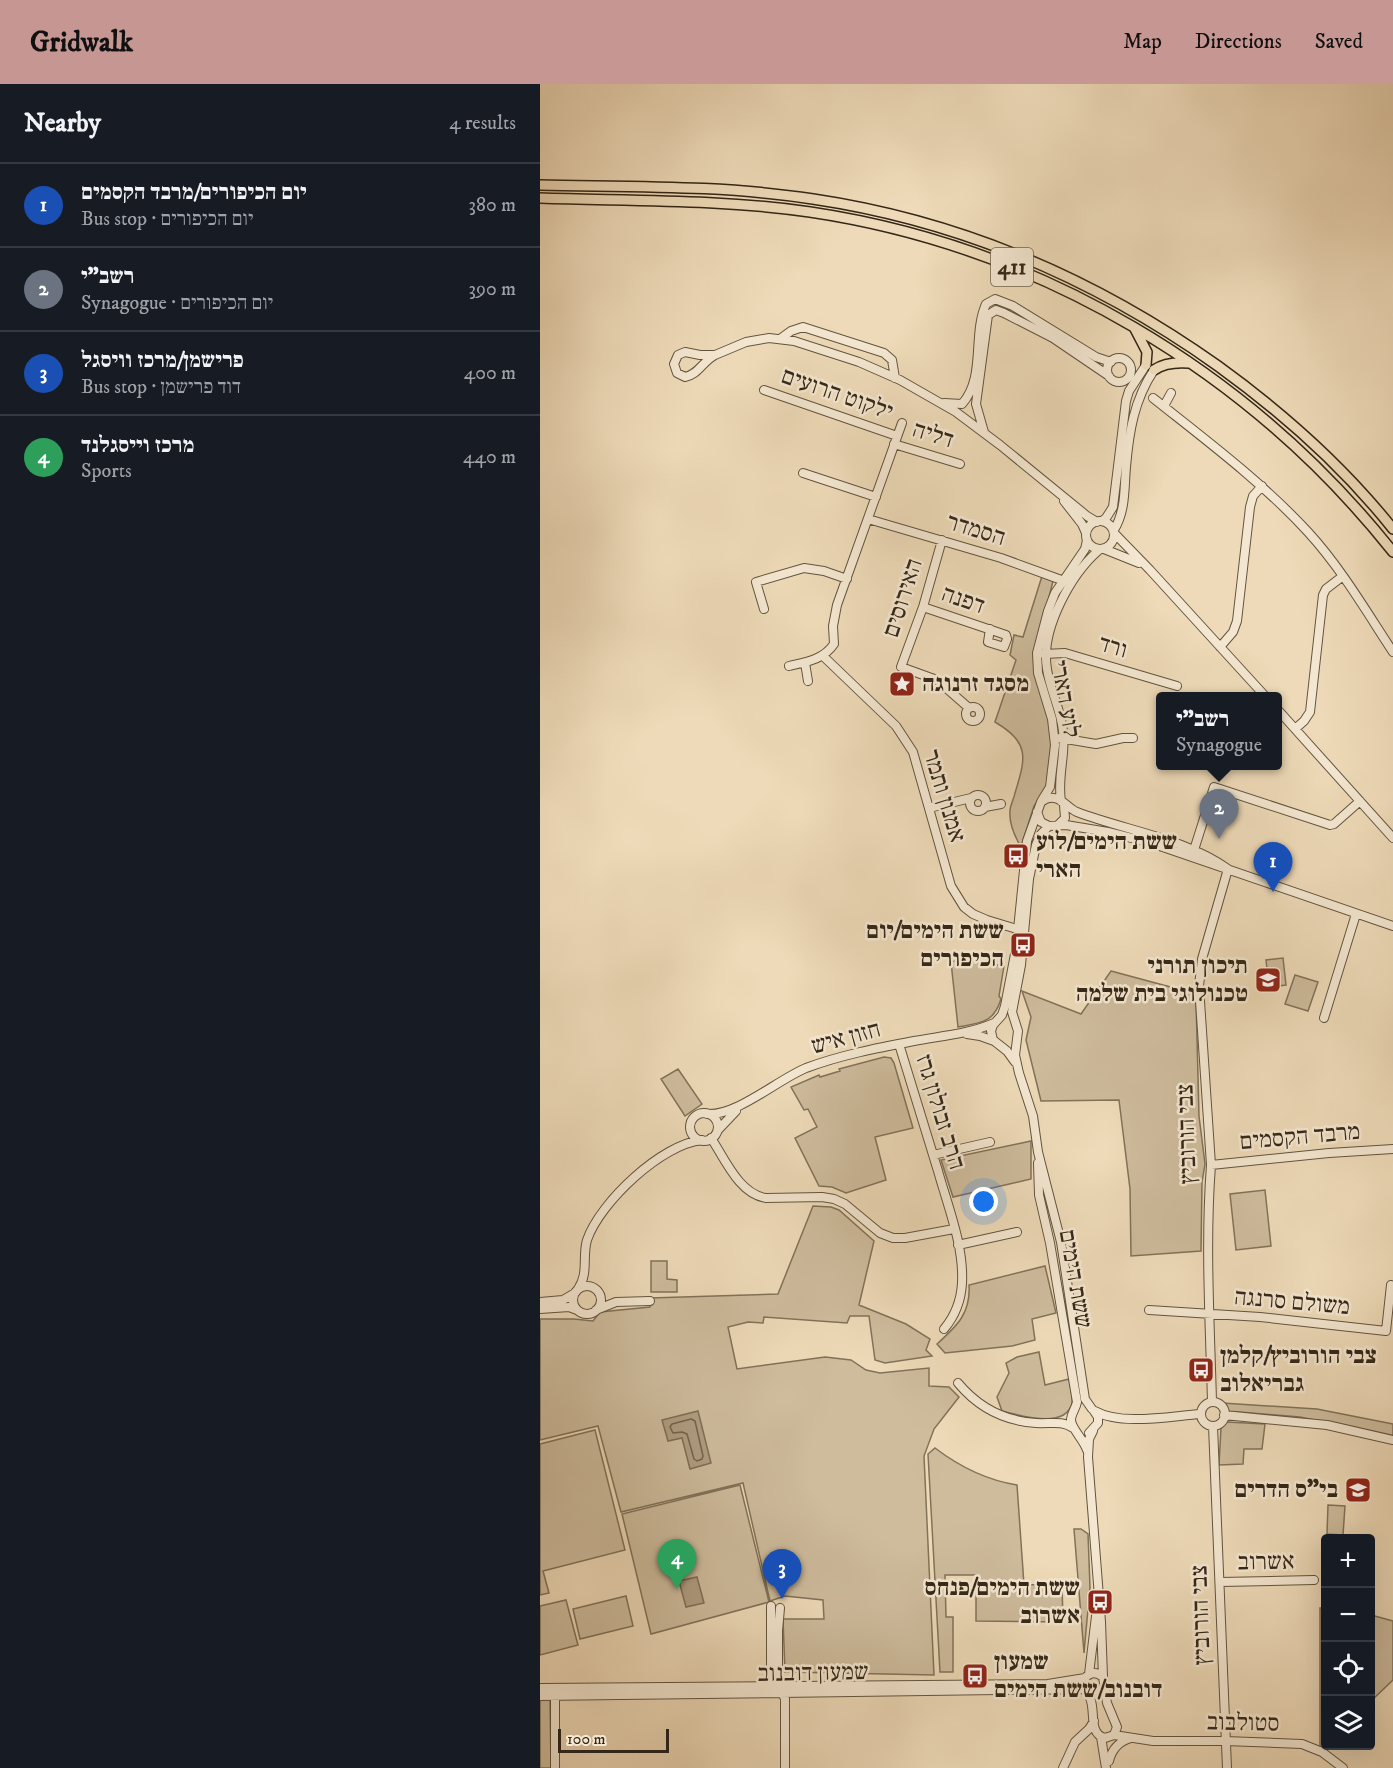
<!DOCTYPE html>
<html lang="en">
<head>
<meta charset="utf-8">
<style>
  :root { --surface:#171b24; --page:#242831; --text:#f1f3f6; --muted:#9ea1a6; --line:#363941; --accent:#c59692 }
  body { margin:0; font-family:"IM FELL DW Pica","Frank Ruhl Libre",serif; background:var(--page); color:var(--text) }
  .controls { position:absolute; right:18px; bottom:18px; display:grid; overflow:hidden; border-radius:6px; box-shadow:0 6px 24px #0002 }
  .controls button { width:54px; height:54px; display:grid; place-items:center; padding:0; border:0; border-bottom:2px solid var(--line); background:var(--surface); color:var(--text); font:30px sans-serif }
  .scale { position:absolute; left:18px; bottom:15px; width:111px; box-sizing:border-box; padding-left:6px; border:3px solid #342717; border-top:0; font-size:16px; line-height:21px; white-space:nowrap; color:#342717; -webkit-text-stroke:4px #f4e7d1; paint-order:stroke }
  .you { position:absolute; left:444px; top:1118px; width:21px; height:21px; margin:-15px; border:4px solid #fff; border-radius:50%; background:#1a73e8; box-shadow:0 0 0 9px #1a73e833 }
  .badge { display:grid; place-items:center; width:39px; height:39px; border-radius:50%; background:var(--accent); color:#fff; font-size:20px; font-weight:700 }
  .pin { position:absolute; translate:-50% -50px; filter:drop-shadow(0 2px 3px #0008) }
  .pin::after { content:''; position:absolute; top:32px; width:21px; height:18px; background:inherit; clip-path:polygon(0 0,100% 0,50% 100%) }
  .popup { position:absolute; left:616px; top:608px; width:126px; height:78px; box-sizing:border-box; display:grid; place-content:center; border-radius:6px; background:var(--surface); filter:drop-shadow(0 2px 4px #0005); font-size:20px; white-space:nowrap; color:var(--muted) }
  .popup b { font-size:22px; color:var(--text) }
  .popup::after { content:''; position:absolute; left:50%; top:100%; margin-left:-12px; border:12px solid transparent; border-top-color:var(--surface) }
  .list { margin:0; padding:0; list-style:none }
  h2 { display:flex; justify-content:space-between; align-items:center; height:78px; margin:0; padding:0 24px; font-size:26px }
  h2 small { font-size:20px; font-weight:400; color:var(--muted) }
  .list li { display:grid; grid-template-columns:39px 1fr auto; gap:18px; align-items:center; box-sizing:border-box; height:84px; padding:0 24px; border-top:2px solid var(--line) }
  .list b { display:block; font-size:22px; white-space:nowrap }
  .list p { margin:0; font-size:20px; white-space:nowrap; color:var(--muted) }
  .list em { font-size:20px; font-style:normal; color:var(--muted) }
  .icon { flex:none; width:33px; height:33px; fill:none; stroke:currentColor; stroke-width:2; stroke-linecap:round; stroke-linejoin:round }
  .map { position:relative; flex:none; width:853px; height:1684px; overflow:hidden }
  header { display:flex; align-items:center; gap:36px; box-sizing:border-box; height:84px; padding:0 30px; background:var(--accent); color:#111 }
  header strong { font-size:28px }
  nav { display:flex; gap:33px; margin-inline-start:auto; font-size:21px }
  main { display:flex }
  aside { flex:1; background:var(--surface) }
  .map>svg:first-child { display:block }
  .green { fill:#cebc9d; stroke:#81725a; stroke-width:1.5 }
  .water { fill:#af9d81; stroke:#7e6e57; stroke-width:1.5 }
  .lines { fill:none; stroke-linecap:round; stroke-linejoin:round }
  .shore { stroke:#72624c; stroke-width:1.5 }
  .minor-casing { stroke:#62543f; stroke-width:10 }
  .major-casing { stroke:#342717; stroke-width:12 }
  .minor { stroke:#f4e7d1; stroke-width:8 }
  .major { stroke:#eedab8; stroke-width:9 }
  .labels { text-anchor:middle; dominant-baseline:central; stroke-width:5; stroke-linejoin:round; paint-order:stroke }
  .shield { fill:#f4e7d1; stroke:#6e614f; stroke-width:1.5 }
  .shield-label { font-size:22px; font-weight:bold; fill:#342717 }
  .street-label { font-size:24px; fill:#342717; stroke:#f4e7d1 }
  .poi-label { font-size:24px; font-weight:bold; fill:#342717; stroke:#f4e7d1; text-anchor:start }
</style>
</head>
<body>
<header>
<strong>Gridwalk</strong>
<nav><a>Map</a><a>Directions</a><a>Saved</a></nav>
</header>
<main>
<aside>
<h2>Nearby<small>4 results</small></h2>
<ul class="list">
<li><span class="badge" style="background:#1a4fb4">1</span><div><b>יום הכיפורים/מרבד הקסמים</b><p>Bus stop · יום הכיפורים</p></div><em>380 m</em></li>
<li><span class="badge" style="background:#6b7280">2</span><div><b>רשב&quot;י</b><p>Synagogue · יום הכיפורים</p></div><em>390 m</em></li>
<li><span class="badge" style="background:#1a4fb4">3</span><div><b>פרישמן/מרכז וויסגל</b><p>Bus stop · דוד פרישמן</p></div><em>400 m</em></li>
<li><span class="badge" style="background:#2e9e5b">4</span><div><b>מרכז וייסגלנד</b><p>Sports</p></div><em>440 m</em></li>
</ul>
</aside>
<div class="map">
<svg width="853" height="1684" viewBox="0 0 853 1684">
  <rect width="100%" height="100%" fill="#eedab8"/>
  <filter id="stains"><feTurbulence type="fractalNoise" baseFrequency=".00333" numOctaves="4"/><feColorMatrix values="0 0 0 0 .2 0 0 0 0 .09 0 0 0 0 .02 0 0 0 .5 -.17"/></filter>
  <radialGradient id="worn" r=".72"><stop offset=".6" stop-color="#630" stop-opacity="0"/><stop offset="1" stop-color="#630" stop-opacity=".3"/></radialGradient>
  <path class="green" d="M502 492 513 497 495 569 511 639 513 657 508 701 494 722 481 763C475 753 469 739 470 727 470 721 474 715 475 709 486 673 490 659 455 638L476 576 470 571 474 551 483 553Z
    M743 874 746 901 729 903 726 876Z
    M418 876 464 882 459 912 461 915C454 939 440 939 418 943L411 878Z
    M571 887 649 908 656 915 659 1032 665 1080 662 1098 661 1167 591 1172 590 1105 579 1016 501 1017 486 956 491 933 482 907 541 930Z
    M755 891 778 898 768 927 745 920Z
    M344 973 351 974 354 979 373 1044 335 1053 346 1096 306 1109 292 1103 279 1102 255 1054 277 1043 268 1025 264 1026 251 1003 279 991 280 993 300 987 299 985Z
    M138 985 162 1020 145 1032 121 995Z
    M491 1057V1095L413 1113 401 1076Z
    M725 1106 731 1162 696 1166 690 1110Z
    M273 1122 291 1123 299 1126 334 1157 319 1221 366 1240 390 1255 386 1266 392 1272 345 1279 335 1276 329 1232H310L307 1239 224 1233 223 1239 208 1238 188 1243 197 1285 285 1273 311 1276 326 1286 340 1289 389 1284V1302L409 1303 419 1313 394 1345 384 1372 394 1591 245 1588 243 1535H284L283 1516 245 1512 230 1517 203 1399 81 1428 58 1342 0 1356V1235H34L53 1237 60 1228 110 1223V1214L238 1210Z
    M111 1177H127V1195L137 1196V1208H111Z
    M505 1182 516 1229 492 1235 495 1256 472 1262 405 1269 397 1260C417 1242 431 1229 429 1201Z
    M499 1268 505 1301 529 1295C530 1302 533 1312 532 1319 526 1346 479 1331 462 1327L457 1313 469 1289 466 1279 477 1273Z
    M682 1319 777 1325 853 1340V1352L760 1333 687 1327Z
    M686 1338 725 1340 722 1365H704L703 1380 679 1381 681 1344Z
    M55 1346 85 1466 3 1487 9 1509 0 1511V1360Z
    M395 1364C420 1383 446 1396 477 1401L484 1501 522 1500 523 1538 436 1537V1491H405L406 1533H413V1588H400L388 1370Z
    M200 1401 229 1518 111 1550 82 1430Z
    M788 1421 805 1422 803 1451 787 1450Z
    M534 1445H541L548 1450 550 1503 544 1569Z
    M86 1512 93 1542 40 1555 33 1525Z
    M26 1516 38 1561 0 1571V1522Z
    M780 1524H786V1659L780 1664Z
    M831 1531 853 1537V1596L831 1617Z
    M10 1614 11 1684H0V1615Z"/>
  <path class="water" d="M158 1327 171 1379 150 1385 142 1354 128 1357 122 1336Z
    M157 1493 164 1519 146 1523 139 1497Z"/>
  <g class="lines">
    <path class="shore" d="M151 1335 155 1337 163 1372 162 1375 157 1377 154 1375 147 1350 142 1348 133 1349 130 1343 132 1340Z"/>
    <defs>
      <path id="minor" d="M240 255 251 247 263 243 344 269 352 276 355 294
        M145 268 160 271H175C163 277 158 291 145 293L137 289 134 280 138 271Z
        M175 271 206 258 229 254 254 257 319 278 360 296 416 328 460 361 547 432 557 438
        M567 286a12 12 0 1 1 24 0a12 12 0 1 1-24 0Z
        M224 306 357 352
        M613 314C667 357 722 398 768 448 801 484 826 527 853 568
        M404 319 422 320C446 293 432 251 446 220L455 215 473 222 556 273 571 278
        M624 322 631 309
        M444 348 436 320 448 231 456 226 464 229 513 254 569 292
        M354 360 420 380
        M263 389 336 413
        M524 417 542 440 546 449
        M328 435 461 474 527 498
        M546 451a14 14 0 1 1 28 0a14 14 0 1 1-28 0Z
        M562 437 566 434 573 423 586 317 589 307 606 281
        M574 446C586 426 584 405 586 383 589 348 594 316 614 286
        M575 450 610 486 725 612
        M402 456 383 523 361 583 397 596 429 624
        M564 465 599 479
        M383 523 466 551 467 555 464 563 448 558 450 545
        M224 525 216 498 264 484 284 487 307 495
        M680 563 693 548 697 537 710 423 713 412 722 402
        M504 570 525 569 637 602
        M283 572 356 642 373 668 411 802 424 823 433 830 447 836 480 846
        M265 579 268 597
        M249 582C266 578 283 576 294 560L293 542 297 521 362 339
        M426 630a7 7 0 1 1 14 0a7 7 0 1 1-14 0Z
        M738 626 853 754
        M755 645 764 637 770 628 783 511 786 505 803 492
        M520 654 556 660 583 654H593
        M430 719a8 8 0 1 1 16 0a8 8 0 1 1-16 0Z
        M502 716 510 703 515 661 512 635 498 589 497 569 508 527 515 509 545 465 547 456
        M521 717C517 693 526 671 523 647 521 626 510 606 507 585 500 546 531 490 559 466
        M445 723 461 720
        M389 724 431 714
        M497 728 501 738 509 742 526 741 568 748 611 759 853 842
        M518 741 525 734 524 721
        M509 742 501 750 496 761 489 795 481 881 472 928 478 947 475 971 479 989 493 1032 498 1068 521 1158 545 1315 552 1325
        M654 766 674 703 790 741 794 740 820 717
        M784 934 816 830
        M427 950 440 952 454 957
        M359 960C372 1002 385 1045 398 1087 408 1123 424 1162 422 1199 421 1217 415 1232 404 1245
        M475 978 467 967 453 956 451 947 453 941 462 931 465 922 476 865 487 757 501 718C505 715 509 713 514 714 523 715 529 725 537 728 587 747 644 754 688 785
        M150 1043a14 14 0 1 1 28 0a14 14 0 1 1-28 0Z
        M167 1030C197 1032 237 996 266 984 301 971 337 964 374 957 401 952 429 950 454 939
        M178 1046 196 1027
        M171 1054C185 1075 199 1110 226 1114L282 1113 294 1115 305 1120 340 1149 353 1154H365L414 1145
        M393 1071 450 1058
        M498 1079 499 1111 510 1159 537 1318C536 1324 531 1330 531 1336 531 1344 544 1356 547 1366
        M671 1081 789 1069 853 1065
        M418 1161 477 1148
        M33 1216a14 14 0 1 1 28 0a14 14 0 1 1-28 0Z
        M38 1205C49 1189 42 1173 47 1156 60 1118 122 1060 162 1056
        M0 1218 23 1216 35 1209
        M0 1225 29 1223 37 1226
        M56 1226 76 1218 110 1217
        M609 1226 720 1233 846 1247 851 1201
        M418 1299C438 1323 465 1337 496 1339 510 1340 522 1336 533 1344
        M672 1318C670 1239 665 1160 671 1081L659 902 662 875 688 785
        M661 1330a12 12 0 1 1 24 0a12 12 0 1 1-24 0Z
        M555 1327C581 1342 631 1332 660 1330
        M684 1331 787 1341 853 1356
        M673 1342 687 1684
        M553 1347 549 1355 548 1373 561 1538 563 1593 567 1619 577 1643 574 1651 565 1654C549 1650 555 1630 551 1617 549 1610 546 1605 543 1599 546 1589 555 1586 563 1593
        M549 1349 558 1339V1333L554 1327
        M680 1498 774 1496
        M231 1522V1602
        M240 1524 238 1547V1582L239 1601 245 1615V1684
        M549 1590 557 1524
        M0 1604 508 1600 545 1594
        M15 1608V1684
        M0 1612 546 1605
        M574 1651 613 1657H685L762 1660 782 1668 803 1684
        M561 1653 566 1684
        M569 1677C572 1665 580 1657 591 1654
        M523 1684 535 1658 549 1645 554 1637"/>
      <path id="major" d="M0 101C91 103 183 101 273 115 421 137 557 196 678 282 743 329 803 382 853 445
        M0 114C90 117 181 115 270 128 499 162 709 287 853 468
        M595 245 607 268 606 281
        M614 286C624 279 636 278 649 279"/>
    </defs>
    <use href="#minor" class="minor-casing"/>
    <use href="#major" class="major-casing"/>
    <use href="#minor" class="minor"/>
    <use href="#major" class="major"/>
  </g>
  <defs>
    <symbol id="sight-square" viewBox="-11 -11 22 22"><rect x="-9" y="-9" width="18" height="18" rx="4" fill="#8f2418" stroke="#f4e7d1"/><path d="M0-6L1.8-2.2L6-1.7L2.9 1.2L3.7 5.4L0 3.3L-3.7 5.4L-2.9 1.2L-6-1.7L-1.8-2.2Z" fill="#fff"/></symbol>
    <symbol id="bus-square" viewBox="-11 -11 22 22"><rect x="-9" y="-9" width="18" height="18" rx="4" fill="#8f2418" stroke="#f4e7d1"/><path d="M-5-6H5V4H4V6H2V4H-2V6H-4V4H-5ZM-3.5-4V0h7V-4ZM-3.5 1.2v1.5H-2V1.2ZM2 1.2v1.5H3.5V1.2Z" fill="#fff"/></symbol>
    <symbol id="school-square" viewBox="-11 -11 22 22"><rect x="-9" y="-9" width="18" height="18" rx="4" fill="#8f2418" stroke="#f4e7d1"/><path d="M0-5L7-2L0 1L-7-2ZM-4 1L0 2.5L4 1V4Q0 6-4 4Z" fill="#fff"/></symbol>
  </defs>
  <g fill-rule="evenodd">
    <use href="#sight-square" x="347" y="585" width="30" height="30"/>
    <use href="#bus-square" x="461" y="757" width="30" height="30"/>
    <use href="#bus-square" x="468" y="846" width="30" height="30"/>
    <use href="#school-square" x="713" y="881" width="30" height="30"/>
    <use href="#bus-square" x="646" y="1271" width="30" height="30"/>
    <use href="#school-square" x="803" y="1391" width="30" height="30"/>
    <use href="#bus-square" x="545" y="1503" width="30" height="30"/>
    <use href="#bus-square" x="420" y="1577" width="30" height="30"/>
  </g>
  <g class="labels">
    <rect class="shield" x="451" y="164" width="42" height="38" rx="4.5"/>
    <g class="shield-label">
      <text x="472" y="183">411</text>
    </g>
    <g class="street-label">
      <text transform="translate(297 310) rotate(19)">ילקוט הרועים</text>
      <text transform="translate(393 351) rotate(17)">דליה</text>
      <text transform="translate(436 446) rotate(17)">הסמדר</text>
      <text transform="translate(363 514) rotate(-72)">האירוסים</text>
      <text transform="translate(423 516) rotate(19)">דפנה</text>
      <text transform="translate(573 563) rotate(16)">ורד</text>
      <text transform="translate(525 615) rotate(80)">לוע הארי</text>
      <text transform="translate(404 712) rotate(73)">אמנון ותמר</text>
      <text transform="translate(306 954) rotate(-15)">חזון איש</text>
      <text transform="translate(400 1028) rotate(73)">הרב זבולון גרז</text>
      <text transform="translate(647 1050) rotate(-92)">צבי הורוביץ</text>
      <text transform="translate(760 1053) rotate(-5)">מרבד הקסמים</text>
      <text transform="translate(535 1195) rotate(80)">ששת הימים</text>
      <text transform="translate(752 1218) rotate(5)">משולם סרנגה</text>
      <text transform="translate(726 1478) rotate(-1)">אשרוב</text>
      <text transform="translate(661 1531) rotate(-92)">צבי הורוביץ</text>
      <text transform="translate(273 1589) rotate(-1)">שמעון דובנוב</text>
      <text transform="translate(703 1639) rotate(1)">סטולבוב</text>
    </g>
    <g class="poi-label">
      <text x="382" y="600">מסגד זרנוגה</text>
      <text x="496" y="758">ששת הימים/לוע<tspan x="496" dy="28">הארי</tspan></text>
      <text x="464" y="847" text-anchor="end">ששת הימים/יום<tspan x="464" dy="28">הכיפורים</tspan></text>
      <text x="708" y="882" text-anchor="end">תיכון תורני<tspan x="708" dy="28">טכנולוגי בית שלמה</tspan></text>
      <text x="680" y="1272">צבי הורוביץ/קלמן<tspan x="680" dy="28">גבריאלוב</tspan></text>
      <text x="798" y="1406" text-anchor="end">בי"ס הדרים</text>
      <text x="540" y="1504" text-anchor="end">ששת הימים/פנחס<tspan x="540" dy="28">אשרוב</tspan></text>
      <text x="454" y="1578">שמעון<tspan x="454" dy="28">דובנוב/ששת הימים</tspan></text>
    </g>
  </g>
  <rect width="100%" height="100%" filter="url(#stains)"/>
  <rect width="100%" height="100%" fill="url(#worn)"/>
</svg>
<div class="controls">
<button>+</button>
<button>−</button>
<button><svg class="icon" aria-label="locate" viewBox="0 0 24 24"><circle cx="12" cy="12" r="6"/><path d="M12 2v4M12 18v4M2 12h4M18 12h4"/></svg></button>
<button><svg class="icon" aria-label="layers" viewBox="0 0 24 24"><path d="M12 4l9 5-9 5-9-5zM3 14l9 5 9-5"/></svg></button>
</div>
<div class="scale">100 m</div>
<div class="you"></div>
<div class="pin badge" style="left:733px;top:808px;background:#1a4fb4">1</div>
<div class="pin badge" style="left:679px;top:755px;background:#6b7280">2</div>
<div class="popup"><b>רשב&quot;י</b>Synagogue</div>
<div class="pin badge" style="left:242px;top:1515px;background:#1a4fb4">3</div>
<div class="pin badge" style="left:137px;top:1505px;background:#2e9e5b">4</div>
</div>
</main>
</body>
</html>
